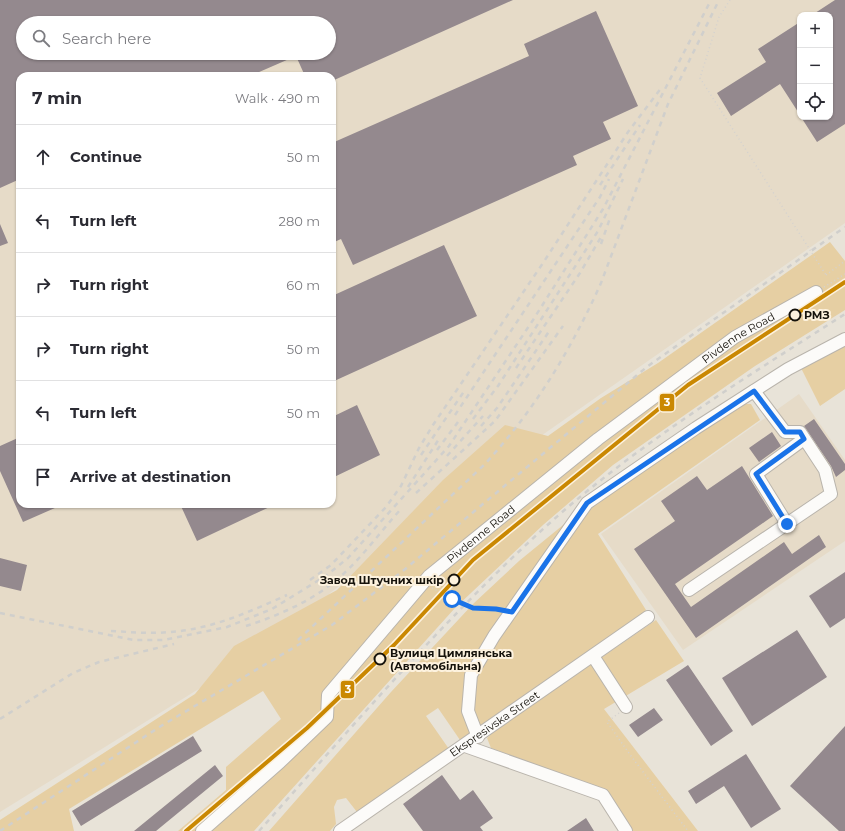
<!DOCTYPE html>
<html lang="en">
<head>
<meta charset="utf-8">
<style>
  :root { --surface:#fff; --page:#f7f7f7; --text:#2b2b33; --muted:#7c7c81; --line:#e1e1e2 }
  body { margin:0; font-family:Montserrat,sans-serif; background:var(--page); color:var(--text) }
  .controls { position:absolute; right:12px; top:12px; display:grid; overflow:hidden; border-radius:8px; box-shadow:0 1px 3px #0004 }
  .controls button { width:36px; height:36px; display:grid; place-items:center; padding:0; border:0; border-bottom:1px solid var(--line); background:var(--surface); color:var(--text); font:20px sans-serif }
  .stop { position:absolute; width:12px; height:12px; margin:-9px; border:3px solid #1a73e8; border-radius:50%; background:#fff }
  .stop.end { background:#1a73e8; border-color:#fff; box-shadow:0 1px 4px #0008 }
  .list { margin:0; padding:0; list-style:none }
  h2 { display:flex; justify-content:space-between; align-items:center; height:52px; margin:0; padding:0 16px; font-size:17px }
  h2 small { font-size:13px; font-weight:400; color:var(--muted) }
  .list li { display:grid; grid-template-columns:26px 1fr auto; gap:12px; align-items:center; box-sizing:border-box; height:64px; padding:0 16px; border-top:1px solid var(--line) }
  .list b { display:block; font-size:15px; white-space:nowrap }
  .list em { font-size:13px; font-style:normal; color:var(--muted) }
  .icon { flex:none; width:22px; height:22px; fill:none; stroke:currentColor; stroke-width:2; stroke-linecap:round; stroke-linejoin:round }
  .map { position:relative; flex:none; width:845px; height:831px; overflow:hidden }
  .search { position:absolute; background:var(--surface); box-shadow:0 1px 3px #0004; left:16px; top:16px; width:320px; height:44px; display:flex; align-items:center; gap:10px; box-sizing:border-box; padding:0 14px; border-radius:22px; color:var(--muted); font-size:15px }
  .panel { position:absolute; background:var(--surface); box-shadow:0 1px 3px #0004; left:16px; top:72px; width:320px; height:436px; border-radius:12px }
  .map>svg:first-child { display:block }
  .built { fill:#e6dbc8; fill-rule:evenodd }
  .green { fill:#e6cfa3 }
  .building { fill:#94898e; fill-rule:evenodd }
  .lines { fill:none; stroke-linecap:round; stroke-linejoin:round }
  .minor-casing { stroke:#b9b4ac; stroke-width:14 }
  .path { stroke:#d4d2cf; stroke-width:1.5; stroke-dasharray:1 3; stroke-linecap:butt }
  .minor { stroke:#fcfbf9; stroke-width:12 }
  .rail { stroke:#d0cfcc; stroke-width:2.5; stroke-dasharray:5 5; stroke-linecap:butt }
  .path-bridge { stroke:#d4d2cf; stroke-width:1.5; stroke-dasharray:1 3; stroke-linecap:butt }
  .tram-1-casing { stroke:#fdf2de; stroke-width:7 }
  .tram-1 { stroke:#ca8802; stroke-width:4 }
  .route { stroke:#1a73e8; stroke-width:5 }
  .stop-dot { fill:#fdf2de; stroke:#15120b; stroke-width:2 }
  .labels { text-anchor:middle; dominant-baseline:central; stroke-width:4; stroke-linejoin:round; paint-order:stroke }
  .stop-label { font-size:11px; font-weight:bold; fill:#15120b; stroke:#fdf2de; text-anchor:start }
  .street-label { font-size:11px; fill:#15120b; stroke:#fdf2de }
  .line-badge { stroke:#fdf2de; stroke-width:1.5 }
  .badge-label { font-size:11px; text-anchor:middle; font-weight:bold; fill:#fff }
</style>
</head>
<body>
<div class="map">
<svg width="845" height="831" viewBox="0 0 845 831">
  <rect width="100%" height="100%" fill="#e8e3d8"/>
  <path class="built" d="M0 0H845V223L374 553 346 581 330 593 326 603 297 628 0 812ZM800 15H830V117H800ZM23 23H329V53H23ZM20 76H332V504H20Z
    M799 394 845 460V541L683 650 601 534Z"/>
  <path class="green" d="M830 242 845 261V310L755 366 613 465 543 525 455 608 254 831H178L226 790V767L281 719 263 691 69 809 74 831H0V820L195 694 234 646 337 590 443 480 505 425 548 436 601 398 658 363Z
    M845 332V389L820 406 800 366Z
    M745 404H751L760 420 598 534 646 610 639 617 460 740 438 708 426 716 449 749 357 812 346 798 337 800 334 807 336 824 330 831H269L391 692 473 604 519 561 590 503Z
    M656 620 684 661 604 709 698 831H630L605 790 491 748 487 738 494 731Z"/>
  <path class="building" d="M0 0H513L332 81V76H305L296 56 250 76H20V179L0 188ZM23 23H329V53H23Z
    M835 0H845V124L817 142 801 117H830V15H812Z
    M596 11 638 106 603 122 611 139 573 156 577 165 353 265 341 239 332 243V143L529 56 524 44Z
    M800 22V115L780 84 731 116 717 93 766 62 758 49Z
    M0 224 8 243 0 246Z
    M444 245 477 316 332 382V296Z
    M357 405 380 455 332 478V417Z
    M814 419 845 464V470L836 477 831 466 804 426Z
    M772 432 781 446 759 462 749 448Z
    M20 437V504H64L23 522 0 471V446Z
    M742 466 773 516 675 584 691 607 784 542 792 554 819 535 826 547 696 638 634 549 675 521 661 501 697 476 707 490Z
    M180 504H276L197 541Z
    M0 558 27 565 21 591 0 586Z
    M845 572V618L830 628 809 596Z
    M797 630 827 677 752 726 722 678Z
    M688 665 733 731 711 746 666 680Z
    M654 708 663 720 638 737 629 725Z
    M845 726V831H839L790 786Z
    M193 736 202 751 81 826 72 811Z
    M746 754 781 809 751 828 724 786 696 804 688 791Z
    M215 765 223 776 156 831H134Z
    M442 775 460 800 473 790 493 818 480 827 483 831H423L403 804Z
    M586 818 594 831H567Z"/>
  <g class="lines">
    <defs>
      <g id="minor">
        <path d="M787 524 756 474 804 439"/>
        <path d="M689 590 831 494 825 470 800 432H785L754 391"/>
        <path d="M593 656 626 707"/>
        <path d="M478 737 468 711 471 675 494 636 587 503 696 428 788 369 845 339"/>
        <path d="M465 746 603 795 626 831"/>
        <path id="s1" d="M202 831 280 762 327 717 328 695 429 576 598 439 735 337 816 292"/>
        <path id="s2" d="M340 831 648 617"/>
      </g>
    </defs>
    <use href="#minor" class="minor-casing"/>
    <path class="path" d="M826 275 845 261
      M824 287 845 274
      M432 588 473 608 499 610
      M619 713 607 722 631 756 688 831"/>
    <use href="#minor" class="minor"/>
    <path class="rail" d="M600 185 640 125
      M601 244 610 218
      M516 368 580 273 601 237
      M455 415 600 197 609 179
      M473 419 498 386 598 231 623 179
      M481 426 497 408 550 330
      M437 450 461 418
      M421 455 465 390
      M447 456 483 416
      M408 487 439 439
      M416 493 495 421 563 326
      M310 580 331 565 386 507 401 486 419 448 433 425 543 263 628 132 662 87
      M0 613 134 640H164L227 627 272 609 327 575 348 558 449 446 533 320 603 209 711 0
      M246 626C277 616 310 602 335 581 360 561 379 533 401 509
      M111 631C131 632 150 634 170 632 212 629 249 612 287 595
      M298 640 484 465C534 411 571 350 601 283L668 104 719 0
      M0 719 73 673 99 662 174 644
      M0 831 161 726 332 625 404 570 648 366 845 227
      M259 831C354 725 446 616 552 521 641 442 745 378 845 314"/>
    <path class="path-bridge" d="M730 0 719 17 700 78 826 275"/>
    <defs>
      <path id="tram-1" d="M186 831 307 728 394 645 473 560 688 385 845 282"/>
    </defs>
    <use href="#tram-1" class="tram-1-casing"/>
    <use href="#tram-1" class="tram-1"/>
  </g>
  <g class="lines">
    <path class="route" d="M452 599 473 608 496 609 512 612 587 503 754 391 785 432H800L804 439 756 474 787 524"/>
  </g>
  <g class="stop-dot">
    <circle cx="795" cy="315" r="5.5"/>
    <circle cx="454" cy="580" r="5.5"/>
    <circle cx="380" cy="659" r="5.5"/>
  </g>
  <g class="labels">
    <g class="stop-label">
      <text x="804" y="315">РМЗ</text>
      <text x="444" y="580" text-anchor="end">Завод Штучних шкір</text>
      <text x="390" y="653">Вулиця Цимлянська<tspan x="390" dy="13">(Автомобільна)</tspan></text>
    </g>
    <g class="street-label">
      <text stroke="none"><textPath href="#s1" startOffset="738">Pivdenne Road</textPath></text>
      <text stroke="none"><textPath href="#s1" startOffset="414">Pivdenne Road</textPath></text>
      <text stroke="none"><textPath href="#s2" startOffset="188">Ekspresivska Street</textPath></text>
    </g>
  </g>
  <g class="line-badge">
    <rect x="659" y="393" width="16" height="19" rx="4" fill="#ca8802"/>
    <rect x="340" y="680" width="15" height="19" rx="4" fill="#ca8802"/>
  </g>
  <g class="badge-label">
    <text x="667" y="406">3</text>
    <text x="348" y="693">3</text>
  </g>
</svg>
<div class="controls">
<button>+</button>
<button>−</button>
<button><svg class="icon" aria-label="locate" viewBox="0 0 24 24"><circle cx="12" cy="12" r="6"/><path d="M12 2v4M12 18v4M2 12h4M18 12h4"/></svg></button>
</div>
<div class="stop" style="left:452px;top:599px"></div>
<div class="stop end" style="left:787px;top:524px"></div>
<div class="search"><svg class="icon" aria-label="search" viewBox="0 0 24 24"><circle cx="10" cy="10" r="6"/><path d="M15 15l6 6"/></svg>Search here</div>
<section class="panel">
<h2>7 min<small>Walk · 490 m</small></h2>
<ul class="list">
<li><svg class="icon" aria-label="ahead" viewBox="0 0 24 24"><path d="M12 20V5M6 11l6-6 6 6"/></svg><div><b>Continue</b></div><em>50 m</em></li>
<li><svg class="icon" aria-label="left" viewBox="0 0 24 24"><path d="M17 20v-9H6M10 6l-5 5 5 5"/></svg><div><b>Turn left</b></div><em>280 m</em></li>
<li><svg class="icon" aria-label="right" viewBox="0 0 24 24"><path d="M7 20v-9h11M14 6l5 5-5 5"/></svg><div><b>Turn right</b></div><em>60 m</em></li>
<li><svg class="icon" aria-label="right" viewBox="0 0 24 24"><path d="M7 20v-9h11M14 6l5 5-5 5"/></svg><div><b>Turn right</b></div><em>50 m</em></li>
<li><svg class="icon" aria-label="left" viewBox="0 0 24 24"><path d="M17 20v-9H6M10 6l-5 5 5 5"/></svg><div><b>Turn left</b></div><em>50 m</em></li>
<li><svg class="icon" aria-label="arrive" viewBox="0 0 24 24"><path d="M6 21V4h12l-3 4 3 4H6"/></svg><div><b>Arrive at destination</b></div></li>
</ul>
</section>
</div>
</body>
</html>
